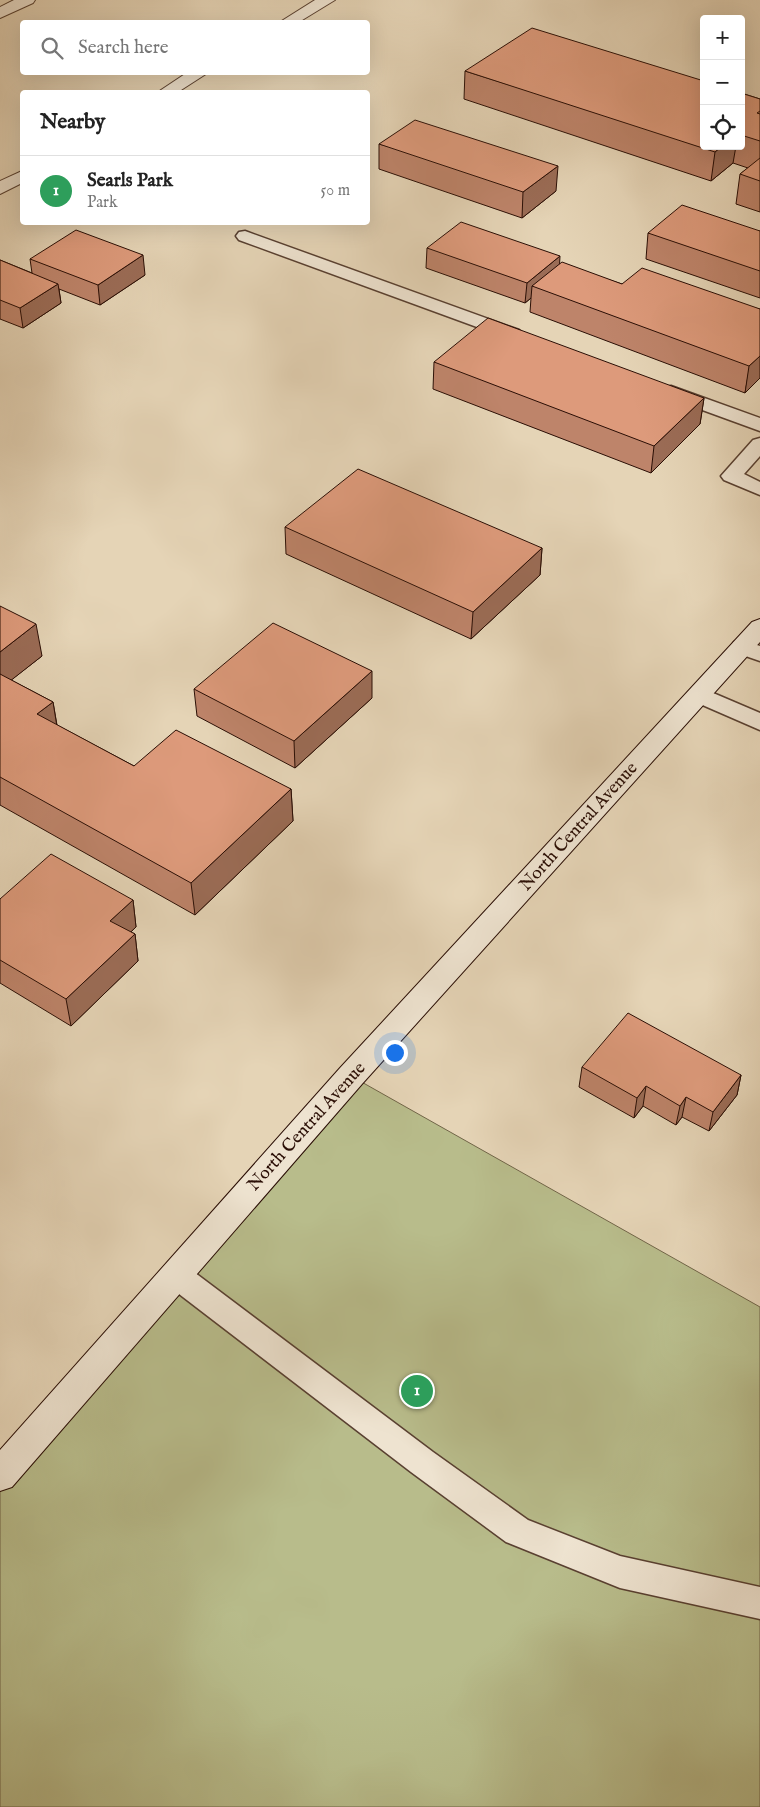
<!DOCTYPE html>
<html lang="en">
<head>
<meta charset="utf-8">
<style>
  :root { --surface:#fff; --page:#f2f2f2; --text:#222; --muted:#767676; --line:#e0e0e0; --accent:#8f2418 }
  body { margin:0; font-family:"IM FELL English",serif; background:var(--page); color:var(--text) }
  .controls { position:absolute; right:15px; top:15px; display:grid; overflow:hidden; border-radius:5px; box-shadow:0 5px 20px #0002 }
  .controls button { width:45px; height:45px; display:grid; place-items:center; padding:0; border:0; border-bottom:1px solid var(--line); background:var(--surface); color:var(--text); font:25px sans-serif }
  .you { position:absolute; left:394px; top:1052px; width:18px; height:18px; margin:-12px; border:4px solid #fff; border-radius:50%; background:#1a73e8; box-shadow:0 0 0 8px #1a73e833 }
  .badge { display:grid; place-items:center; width:32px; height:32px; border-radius:50%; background:var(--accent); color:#fff; font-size:16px; font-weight:700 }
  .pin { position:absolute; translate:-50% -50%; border:2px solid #fff; box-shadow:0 1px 5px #0006 }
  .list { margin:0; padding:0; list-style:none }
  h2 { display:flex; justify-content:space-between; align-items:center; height:65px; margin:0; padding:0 20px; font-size:21px }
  h2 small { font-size:16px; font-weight:400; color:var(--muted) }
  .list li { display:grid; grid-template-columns:32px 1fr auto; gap:15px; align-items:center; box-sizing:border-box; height:70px; padding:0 20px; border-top:1px solid var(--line) }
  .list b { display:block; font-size:19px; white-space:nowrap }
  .list p { margin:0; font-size:16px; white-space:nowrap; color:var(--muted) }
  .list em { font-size:16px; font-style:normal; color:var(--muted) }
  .icon { flex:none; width:28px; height:28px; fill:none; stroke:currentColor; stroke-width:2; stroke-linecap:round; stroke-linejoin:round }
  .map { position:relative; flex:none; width:760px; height:1807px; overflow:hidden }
  .search { position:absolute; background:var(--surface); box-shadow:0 5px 20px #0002; left:20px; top:20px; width:350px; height:55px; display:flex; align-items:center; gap:12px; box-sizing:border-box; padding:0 18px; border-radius:5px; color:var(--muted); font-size:19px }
  .panel { position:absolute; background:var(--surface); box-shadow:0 5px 20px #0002; left:20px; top:90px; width:350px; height:135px; border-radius:5px }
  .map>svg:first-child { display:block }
  .green { fill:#b8bc8b; stroke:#716548 }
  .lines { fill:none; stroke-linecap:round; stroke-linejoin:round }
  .lane-casing { stroke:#594031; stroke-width:3 }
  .street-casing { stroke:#594031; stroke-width:2 }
  .secondary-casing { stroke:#2a0e05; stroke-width:2 }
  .lane { fill:#eee3d0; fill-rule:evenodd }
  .street { fill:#eee3d0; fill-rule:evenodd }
  .secondary { fill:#eee3d0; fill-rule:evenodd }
  .wall { fill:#be846a; stroke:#2a0e05 }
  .shaded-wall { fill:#9b6c56; stroke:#2a0e05 }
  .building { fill:#dd9a7b; stroke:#2a0e05 }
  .labels { text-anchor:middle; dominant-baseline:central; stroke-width:5; stroke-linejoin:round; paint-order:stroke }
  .street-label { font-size:18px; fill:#2a0e05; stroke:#eee3d0 }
</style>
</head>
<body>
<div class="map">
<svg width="760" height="1807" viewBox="0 0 760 1807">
  <rect width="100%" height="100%" fill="#e5d4b6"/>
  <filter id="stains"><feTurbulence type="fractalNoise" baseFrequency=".004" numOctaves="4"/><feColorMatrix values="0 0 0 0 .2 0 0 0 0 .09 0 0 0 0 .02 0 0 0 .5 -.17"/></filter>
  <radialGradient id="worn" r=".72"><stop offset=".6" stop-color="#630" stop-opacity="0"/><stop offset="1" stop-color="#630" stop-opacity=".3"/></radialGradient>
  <path class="green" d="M351 1076 760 1307V1807H0V1475Z"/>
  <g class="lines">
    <defs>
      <path id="lane" d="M245 231 519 330 522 334 519 338H507L239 240 236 236 239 232Z
        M671 386 760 418V431L664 396 661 392 664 388Z
        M760 438V456L744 474 760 482V495L724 480 721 476 753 440Z
        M742 640 760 646V661L734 652 731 647 734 642Z
        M699 687 760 713V730L691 700 688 695 691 690Z
        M176 1262 186 1266 433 1452 528 1520 620 1556 760 1587V1619L620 1588 506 1542 411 1472 166 1284 161 1275 166 1266Z"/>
      <path id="street" d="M14 0H35L33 3 0 18V7Z
        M315 0H335L299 22H280Z
        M188 72H209L178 92H158Z
        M22 171V183L0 194V181Z"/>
      <path id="secondary" d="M760 619V642L362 1084 12 1487 0 1491V1450L340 1068 752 622Z"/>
    </defs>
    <use href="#lane" class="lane-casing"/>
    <use href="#street" class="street-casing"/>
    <use href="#secondary" class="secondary-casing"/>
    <use href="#lane" class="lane"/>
    <use href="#street" class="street"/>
    <use href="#secondary" class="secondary"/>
  </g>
  <path class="wall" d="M465 71 704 146H741V93L760 99V212L736 204 740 174 748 168 733 163 711 181 464 99Z
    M379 144 556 191 522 218 379 169Z
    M760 231V298L646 259 648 233Z
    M427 248 560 264 622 284 760 309 745 393 530 312 531 298 525 303 426 268Z
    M30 259 145 275 100 305 59 289 61 303 23 328 0 319V260L32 273Z
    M434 362 704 398 700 424 651 473 433 389Z
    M285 527 542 548 540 575 471 639 286 554Z
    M0 606 42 656 11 680 53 702 57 725 134 766 291 789 293 821 195 915 0 805Z
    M194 689 372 698 295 768 197 716Z
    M0 899 133 900 136 927 131 932 135 934 138 961 71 1026 0 983Z
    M582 1067 741 1075 737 1095 709 1131 682 1117 676 1125 643 1106 634 1118 579 1087Z"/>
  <path class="shaded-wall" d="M722 146H736L733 163 711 181 715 152Z
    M558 166 556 191 522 218 523 192Z
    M143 255 145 275 100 305 98 285Z
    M560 256 559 275 532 286 531 298 525 303 527 283Z
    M58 284 61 303 23 328 20 308Z
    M760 356V378L745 393 749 366Z
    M704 398 700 424 651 473 654 446Z
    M542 548 540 575 471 639 473 612Z
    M36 624 42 656 0 689V652Z
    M372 671V698L295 768 294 741Z
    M53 702 58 733 37 714Z
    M291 789 293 821 195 915 191 883Z
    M133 900 136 927 114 948 110 921Z
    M135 934 138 961 71 1026 66 999Z
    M741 1075 737 1095 709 1131 713 1112Z
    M646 1086 643 1106 634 1118 637 1098Z
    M686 1097 682 1117 676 1125 680 1106Z"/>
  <path class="building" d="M532 28 704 81V146H722L715 152 465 71Z
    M741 93 760 99V111L757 113 760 114V141L741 135Z
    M415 120 558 166 523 192 379 144Z
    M760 158V181L740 174Z
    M682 205 760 231V271L648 233Z
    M461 222 560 256 527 283 427 248Z
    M76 230 143 255 98 285 30 259Z
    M0 260 58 284 20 308 0 300Z
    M562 262 622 284 642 268 760 309V356L749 366 532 286Z
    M488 318 704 398 654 446 434 362Z
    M358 469 542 548 473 612 285 527Z
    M0 606 36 624 0 652Z
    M273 623 372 671 294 741 194 689Z
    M0 674 53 702 37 714 134 766 176 730 291 789 191 883 0 777Z
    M51 854 133 900 110 921 135 934 66 999 0 960V899Z
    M628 1013 741 1075 713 1112 686 1097 680 1106 646 1086 637 1098 582 1067Z"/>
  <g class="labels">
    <g class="street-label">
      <text transform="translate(579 827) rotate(-48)">North Central Avenue</text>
      <text transform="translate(307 1127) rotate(-48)">North Central Avenue</text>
    </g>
  </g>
  <rect width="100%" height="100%" filter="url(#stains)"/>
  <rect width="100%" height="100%" fill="url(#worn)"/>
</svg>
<div class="controls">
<button>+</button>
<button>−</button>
<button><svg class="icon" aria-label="locate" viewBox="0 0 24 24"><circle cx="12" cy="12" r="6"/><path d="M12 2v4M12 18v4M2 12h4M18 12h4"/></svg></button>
</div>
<div class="you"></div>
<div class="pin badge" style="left:417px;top:1391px;background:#2e9e5b">1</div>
<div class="search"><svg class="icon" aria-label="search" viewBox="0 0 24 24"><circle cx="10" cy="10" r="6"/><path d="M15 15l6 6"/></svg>Search here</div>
<section class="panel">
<h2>Nearby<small></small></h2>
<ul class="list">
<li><span class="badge" style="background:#2e9e5b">1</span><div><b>Searls Park</b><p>Park</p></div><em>50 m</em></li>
</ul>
</section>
</div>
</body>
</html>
